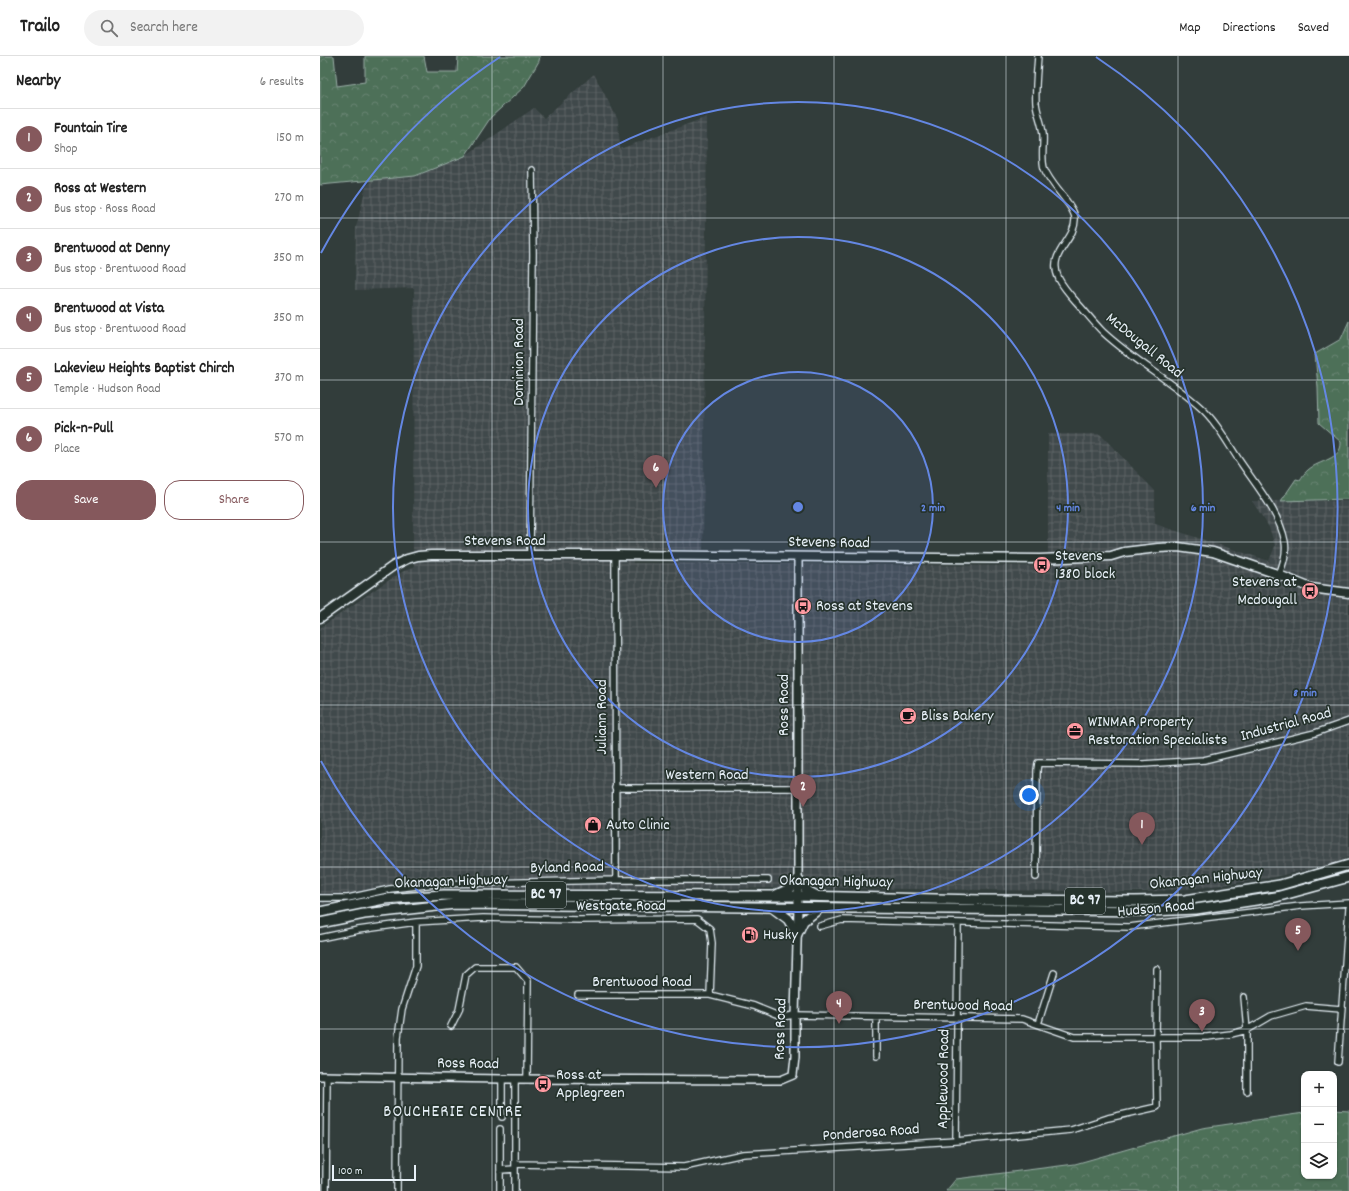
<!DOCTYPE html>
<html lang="en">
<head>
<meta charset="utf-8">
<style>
  :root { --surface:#fff; --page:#f2f2f2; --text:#222; --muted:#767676; --line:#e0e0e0; --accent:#85585c }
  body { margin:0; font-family:Dekko,sans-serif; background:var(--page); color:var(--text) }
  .controls { position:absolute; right:12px; bottom:12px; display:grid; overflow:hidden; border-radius:8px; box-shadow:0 1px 3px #0004 }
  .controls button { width:36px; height:36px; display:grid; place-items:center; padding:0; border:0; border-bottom:1px solid var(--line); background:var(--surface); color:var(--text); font:20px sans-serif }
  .scale { position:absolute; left:12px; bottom:10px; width:84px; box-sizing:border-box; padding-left:4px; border:2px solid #e8f1f8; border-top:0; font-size:11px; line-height:14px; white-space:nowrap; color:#e8f1f8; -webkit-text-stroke:3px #26332d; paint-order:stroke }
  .you { position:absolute; left:709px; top:739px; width:14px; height:14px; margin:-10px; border:3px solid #fff; border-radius:50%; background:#1a73e8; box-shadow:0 0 0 6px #1a73e833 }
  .badge { display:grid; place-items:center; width:26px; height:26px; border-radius:50%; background:var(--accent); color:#fff; font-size:13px; font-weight:700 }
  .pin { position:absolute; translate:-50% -33px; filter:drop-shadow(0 1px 2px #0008) }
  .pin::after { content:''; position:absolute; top:21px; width:14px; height:12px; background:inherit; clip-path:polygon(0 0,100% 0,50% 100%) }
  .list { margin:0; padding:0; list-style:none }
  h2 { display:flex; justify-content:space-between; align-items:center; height:52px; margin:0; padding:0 16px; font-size:17px }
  h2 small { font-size:13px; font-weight:400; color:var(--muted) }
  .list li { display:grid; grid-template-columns:26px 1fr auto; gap:12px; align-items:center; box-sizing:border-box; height:60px; padding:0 16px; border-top:1px solid var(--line) }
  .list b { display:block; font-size:15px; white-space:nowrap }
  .list p { margin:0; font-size:13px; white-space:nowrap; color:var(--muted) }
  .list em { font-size:13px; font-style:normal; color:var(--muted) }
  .actions { display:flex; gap:8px; padding:12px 16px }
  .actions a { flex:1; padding:9px 0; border:1px solid var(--accent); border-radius:16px; text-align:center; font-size:14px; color:var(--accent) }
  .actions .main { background:var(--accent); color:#fff }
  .icon { flex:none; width:22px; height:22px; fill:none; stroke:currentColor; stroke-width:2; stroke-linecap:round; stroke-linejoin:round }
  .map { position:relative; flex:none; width:1029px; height:1135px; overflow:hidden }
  header { display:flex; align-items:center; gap:24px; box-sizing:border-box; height:56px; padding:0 20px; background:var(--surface); border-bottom:1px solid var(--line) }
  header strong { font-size:19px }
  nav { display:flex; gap:22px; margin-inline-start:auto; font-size:14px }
  .search { width:280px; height:36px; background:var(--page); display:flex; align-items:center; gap:10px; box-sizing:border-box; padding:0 14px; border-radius:22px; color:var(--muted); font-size:15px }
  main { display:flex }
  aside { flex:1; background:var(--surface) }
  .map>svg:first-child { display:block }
  .industrial { fill:url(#industrial-grid) }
  .forest { fill:url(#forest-crowns); stroke:#9bb0a8 }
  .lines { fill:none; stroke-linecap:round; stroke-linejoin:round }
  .minor-casing { stroke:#e8f1f8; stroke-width:8 }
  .tertiary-casing { stroke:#e8f1f8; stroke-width:10 }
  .secondary-casing { stroke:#e8f1f8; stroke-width:11 }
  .trunk-casing { stroke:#e8f1f8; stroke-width:12 }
  .minor { stroke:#26332d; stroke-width:5.5 }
  .tertiary { stroke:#26332d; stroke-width:7 }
  .secondary { stroke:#26332d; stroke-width:8 }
  .trunk { stroke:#26332d; stroke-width:9 }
  .grid { fill:none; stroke:#e8f1f8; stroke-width:1; stroke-opacity:0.55 }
  .ring { fill:none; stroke:#6487e3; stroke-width:2 }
  .labels { text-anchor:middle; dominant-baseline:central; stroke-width:3.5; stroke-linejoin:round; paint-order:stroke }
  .shield { fill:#26332d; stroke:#aeb8bb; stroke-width:1 }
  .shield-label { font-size:15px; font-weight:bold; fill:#e8f1f8 }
  .street-label { font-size:16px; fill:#e8f1f8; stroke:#26332d }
  .poi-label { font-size:16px; fill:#e8f1f8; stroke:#26332d; text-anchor:start }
  .neighbourhood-label { font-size:17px; letter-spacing:1px; fill:#e8f1f8; stroke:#26332d }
  .centre { fill:#6487e3; stroke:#26332d; stroke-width:2 }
  .ring-label { font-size:12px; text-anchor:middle; font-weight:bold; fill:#6487e3; stroke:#26332d; stroke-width:3.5; stroke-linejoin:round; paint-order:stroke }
</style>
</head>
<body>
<header>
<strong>Trailo</strong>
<div class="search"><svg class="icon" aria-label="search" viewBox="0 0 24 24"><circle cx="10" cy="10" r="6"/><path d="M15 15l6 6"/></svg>Search here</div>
<nav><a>Map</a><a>Directions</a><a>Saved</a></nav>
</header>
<main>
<aside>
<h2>Nearby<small>6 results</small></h2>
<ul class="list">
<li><span class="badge">1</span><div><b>Fountain Tire</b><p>Shop</p></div><em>150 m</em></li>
<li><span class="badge">2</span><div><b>Ross at Western</b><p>Bus stop · Ross Road</p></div><em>270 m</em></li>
<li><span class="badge">3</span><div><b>Brentwood at Denny</b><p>Bus stop · Brentwood Road</p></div><em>350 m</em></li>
<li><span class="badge">4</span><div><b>Brentwood at Vista</b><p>Bus stop · Brentwood Road</p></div><em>350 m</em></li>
<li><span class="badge">5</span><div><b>Lakeview Heights Baptist Chirch</b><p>Temple · Hudson Road</p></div><em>370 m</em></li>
<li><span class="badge">6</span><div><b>Pick-n-Pull</b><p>Place</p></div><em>570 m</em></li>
</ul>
<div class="actions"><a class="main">Save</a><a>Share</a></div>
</aside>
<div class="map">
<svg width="1029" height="1135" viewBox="0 0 1029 1135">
  <defs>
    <pattern id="industrial-grid" width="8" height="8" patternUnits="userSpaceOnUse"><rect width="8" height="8" fill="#41494b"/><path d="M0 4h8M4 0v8" fill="none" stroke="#5c6466"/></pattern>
    <pattern id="forest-crowns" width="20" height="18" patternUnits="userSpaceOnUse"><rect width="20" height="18" fill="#4e6f59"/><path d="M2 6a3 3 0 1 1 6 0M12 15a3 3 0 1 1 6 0" fill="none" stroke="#688472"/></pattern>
  </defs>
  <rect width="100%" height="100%" fill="#323d3b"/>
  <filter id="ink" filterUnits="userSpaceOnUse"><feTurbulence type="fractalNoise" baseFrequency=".025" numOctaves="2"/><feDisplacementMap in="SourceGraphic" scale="8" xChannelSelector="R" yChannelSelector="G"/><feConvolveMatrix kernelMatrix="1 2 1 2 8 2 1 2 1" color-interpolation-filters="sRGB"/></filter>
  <g filter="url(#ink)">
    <path class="industrial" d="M274 18 298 64 300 93 387 61 383 494 313 493V507L725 510 728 497V378H780L835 435V468L949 505 955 490 949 471 932 445H1029V801L1012 808 945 823 879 832 823 836 518 832 118 833 68 838 14 846 0 849V572L63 528 84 515 94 511 93 492 94 232 35 234 36 172 46 130 54 123 95 120 145 100 214 52 224 62Z"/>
    <path class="forest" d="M0 0H14L17 30 45 26V0H104L107 16H137L138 0H220L219 5 204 31 171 61 145 100 95 120 0 129Z
      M1029 265V443L961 445 976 423 980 424C982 421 985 416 988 414 999 404 1022 404 1021 386L999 367 998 331 995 298 1021 283Z
      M1014 1054 1029 1055V1135H626L636 1123 755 1108 882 1072 984 1057V1120H1014Z"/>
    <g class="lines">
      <defs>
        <path id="minor" d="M718 0C717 15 715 32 716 47 717 57 722 67 723 78 724 89 721 100 724 112 730 129 754 149 755 162 756 186 726 196 739 223 744 233 753 242 760 250 768 259 775 268 783 276 813 304 850 324 880 351 896 365 907 386 919 404 935 428 960 457 965 486 967 497 963 508 959 519
          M210 498 213 198 212 114
          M295 499 296 824
          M295 732H478
          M716 821 717 714 718 707 823 708 884 704 995 677 1029 665
          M0 842H28L70 833 116 828 296 824H448
          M500 870 522 864 809 871 981 850 1029 847
          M0 882 38 874 96 866 163 862 259 864 377 863 390 873 392 887 390 939
          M258 939H390L434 950 461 961 475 959 702 963 754 981H887L911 978 927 974 951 960 986 950 1021 953
          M924 941 927 974V1035
          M718 968 734 917
          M131 970 139 954 146 919 155 911H196L208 925 207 1022
          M556 1000V961
          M1018 1006 1029 852
          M182 1023V1061
          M195 1023V1135
          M636 1085 638 867
          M195 1108 364 1111 423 1098 636 1085 751 1074 788 1062 837 1051 836 981 837 913
          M180 1114 195 1113
          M6 1135 7 1020
          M77 1135 78 981 82 953 96 910V866
          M180 1135V1073"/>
        <path id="tertiary" d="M0 1020 182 1023 461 1024 473 1019 475 1001V959L478 852V501"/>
        <path id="secondary" d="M0 562 73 510 87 503 98 500 111 499H295L720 503 791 500 804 496 838 492 858 491 893 496 954 517 991 532 1029 537"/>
        <path id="trunk" d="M456 839 469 833 478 824 489 836 497 840
          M453 852 468 863 477 878
          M0 856 64 843 124 839 478 840 661 844 815 845 865 844 960 829 1029 809
          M0 867 44 858 135 848 831 855 876 853 956 841 1029 821
          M477 878 483 865 500 852"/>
      </defs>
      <use href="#minor" class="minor-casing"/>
      <use href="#tertiary" class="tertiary-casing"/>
      <use href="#secondary" class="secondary-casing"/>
      <use href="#trunk" class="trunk-casing"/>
      <use href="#minor" class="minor"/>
      <use href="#tertiary" class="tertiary"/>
      <use href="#secondary" class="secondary"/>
      <use href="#trunk" class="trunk"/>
    </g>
  </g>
  <path class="grid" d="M172 0V1135M343 0V1135M514 0V1135M686 0V1135M858 0V1135M0 162H1029M0 324H1029M0 486H1029M0 649H1029M0 811H1029M0 973H1029"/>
  <circle cx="478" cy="451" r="135" fill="#6487e3" fill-opacity=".12"/>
  <g class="ring">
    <circle cx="478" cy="451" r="135"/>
    <circle cx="478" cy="451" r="270"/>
    <circle cx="478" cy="451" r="405"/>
    <path d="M1 197A540 540 0 0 1 180 1M776 1A540 540 0 1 1 1 705"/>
  </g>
  <defs>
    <symbol id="bus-disc" viewBox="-11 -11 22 22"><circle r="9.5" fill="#ff9aa2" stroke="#26332d"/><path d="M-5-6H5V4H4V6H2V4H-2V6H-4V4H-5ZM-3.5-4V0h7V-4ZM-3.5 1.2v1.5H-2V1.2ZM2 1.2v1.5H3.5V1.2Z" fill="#111"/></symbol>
    <symbol id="cafe-disc" viewBox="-11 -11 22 22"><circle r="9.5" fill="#ff9aa2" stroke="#26332d"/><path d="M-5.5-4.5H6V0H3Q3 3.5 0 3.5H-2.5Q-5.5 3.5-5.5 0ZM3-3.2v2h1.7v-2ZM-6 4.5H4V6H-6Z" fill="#111"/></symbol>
    <symbol id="office-disc" viewBox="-11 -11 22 22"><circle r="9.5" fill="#ff9aa2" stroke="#26332d"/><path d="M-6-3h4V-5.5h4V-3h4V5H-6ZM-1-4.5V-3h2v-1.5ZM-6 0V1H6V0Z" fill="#111"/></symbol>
    <symbol id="shop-disc" viewBox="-11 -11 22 22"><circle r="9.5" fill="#ff9aa2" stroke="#26332d"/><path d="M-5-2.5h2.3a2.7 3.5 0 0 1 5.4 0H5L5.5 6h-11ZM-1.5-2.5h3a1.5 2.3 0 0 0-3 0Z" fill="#111"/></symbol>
    <symbol id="fuel-disc" viewBox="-11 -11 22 22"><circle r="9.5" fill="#ff9aa2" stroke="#26332d"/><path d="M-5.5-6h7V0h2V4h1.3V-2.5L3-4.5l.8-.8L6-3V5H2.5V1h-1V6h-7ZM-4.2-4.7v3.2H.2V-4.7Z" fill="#111"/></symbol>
  </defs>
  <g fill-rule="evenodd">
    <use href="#bus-disc" x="712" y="499" width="20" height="20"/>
    <use href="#bus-disc" x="980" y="525" width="20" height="20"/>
    <use href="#bus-disc" x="473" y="540" width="20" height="20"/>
    <use href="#cafe-disc" x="578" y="650" width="20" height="20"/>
    <use href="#office-disc" x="745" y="665" width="20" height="20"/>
    <use href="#shop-disc" x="263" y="759" width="20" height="20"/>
    <use href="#fuel-disc" x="420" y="869" width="20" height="20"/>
    <use href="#bus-disc" x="213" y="1018" width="20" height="20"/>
  </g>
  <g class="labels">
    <g class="shield">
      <rect x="206" y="826" width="40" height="26" rx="3"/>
      <rect x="745" y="832" width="40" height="26" rx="3"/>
    </g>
    <g class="shield-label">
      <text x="226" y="839">BC 97</text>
      <text x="765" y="845">BC 97</text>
    </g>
    <g class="street-label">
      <text transform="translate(824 290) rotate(39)">McDougall Road</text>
      <text transform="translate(199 306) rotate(-90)">Dominion Road</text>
      <text x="185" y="485">Stevens Road</text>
      <text transform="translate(509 487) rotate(1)">Stevens Road</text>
      <text transform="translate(464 649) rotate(-90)">Ross Road</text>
      <text transform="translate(282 661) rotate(-90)">Juliann Road</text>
      <text transform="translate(966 669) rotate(-15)">Industrial Road</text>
      <text x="387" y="719">Western Road</text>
      <text transform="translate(247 812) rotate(-1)">Byland Road</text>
      <text transform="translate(886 823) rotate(-6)">Okanagan Highway</text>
      <text transform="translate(131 826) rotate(-2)">Okanagan Highway</text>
      <text transform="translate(516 826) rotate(1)">Okanagan Highway</text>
      <text x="301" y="850">Westgate Road</text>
      <text transform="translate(836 853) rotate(-5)">Hudson Road</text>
      <text x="322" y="926">Brentwood Road</text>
      <text transform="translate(643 950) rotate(1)">Brentwood Road</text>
      <text transform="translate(461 973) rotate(-88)">Ross Road</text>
      <text transform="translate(148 1008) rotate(1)">Ross Road</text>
      <text transform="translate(624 1023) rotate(-89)">Applewood Road</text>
      <text transform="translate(551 1077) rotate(-4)">Ponderosa Road</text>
    </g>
    <g class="poi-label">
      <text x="735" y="500">Stevens<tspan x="735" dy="18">1380 block</tspan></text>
      <text x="977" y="526" text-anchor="end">Stevens at<tspan x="977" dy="18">Mcdougall</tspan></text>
      <text x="496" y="550">Ross at Stevens</text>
      <text x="601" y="660">Bliss Bakery</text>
      <text x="768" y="666">WINMAR Property<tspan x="768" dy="18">Restoration Specialists</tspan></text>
      <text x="286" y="769">Auto Clinic</text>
      <text x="443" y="879">Husky</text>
      <text x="236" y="1019">Ross at<tspan x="236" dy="18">Applegreen</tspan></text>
    </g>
    <g class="neighbourhood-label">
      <text x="133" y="1057">BOUCHERIE CENTRE</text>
    </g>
  </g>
  <circle cx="478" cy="451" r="6" class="centre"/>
  <g class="ring-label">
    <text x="613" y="455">2 min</text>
    <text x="748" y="455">4 min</text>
    <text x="883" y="455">6 min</text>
    <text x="985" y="640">8 min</text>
  </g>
</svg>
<div class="controls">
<button>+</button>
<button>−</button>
<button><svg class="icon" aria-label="layers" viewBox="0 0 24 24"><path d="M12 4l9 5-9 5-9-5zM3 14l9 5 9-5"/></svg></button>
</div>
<div class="scale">100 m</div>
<div class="you"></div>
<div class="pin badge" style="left:822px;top:789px">1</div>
<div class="pin badge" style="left:483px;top:751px">2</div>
<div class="pin badge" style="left:882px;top:976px">3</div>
<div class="pin badge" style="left:519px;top:968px">4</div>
<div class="pin badge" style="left:978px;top:895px">5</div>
<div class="pin badge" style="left:336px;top:432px">6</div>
</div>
</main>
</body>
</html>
